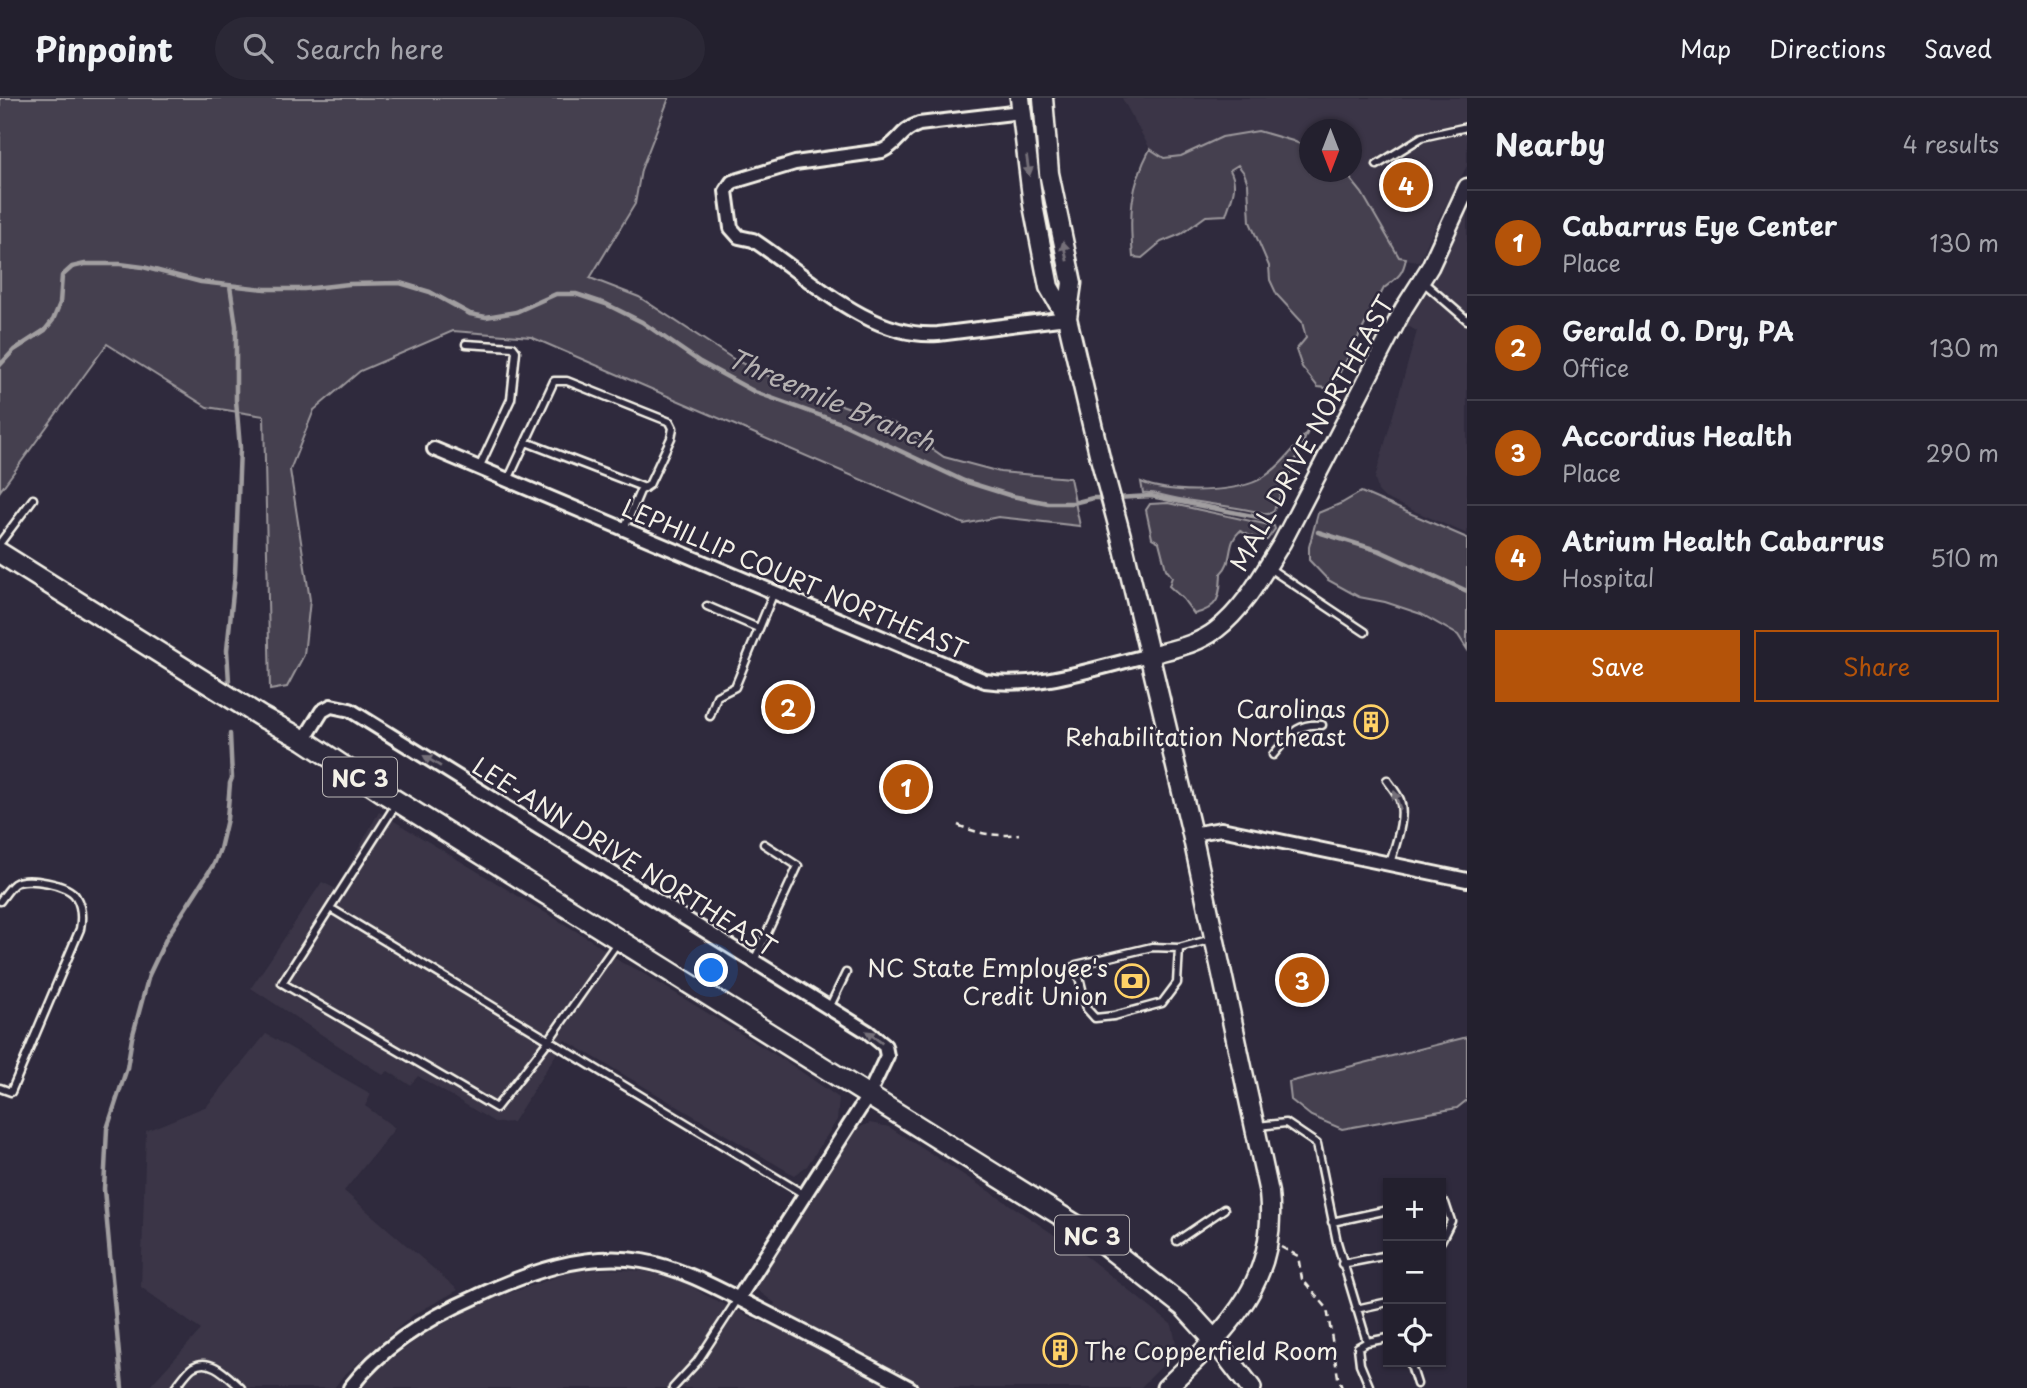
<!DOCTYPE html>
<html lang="en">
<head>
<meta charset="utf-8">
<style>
  :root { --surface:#23202e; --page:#2b2836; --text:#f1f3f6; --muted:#a3a3aa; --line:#403e4a; --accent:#b45309 }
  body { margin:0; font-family:"Playpen Sans",sans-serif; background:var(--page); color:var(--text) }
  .controls { position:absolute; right:21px; bottom:21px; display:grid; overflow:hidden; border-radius:0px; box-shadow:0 2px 5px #0004 }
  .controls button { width:63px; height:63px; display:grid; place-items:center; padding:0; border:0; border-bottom:2px solid var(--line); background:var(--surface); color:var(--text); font:35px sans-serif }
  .compass { position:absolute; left:1299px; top:21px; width:63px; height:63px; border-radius:50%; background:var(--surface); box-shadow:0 2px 5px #0004; rotate:180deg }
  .you { position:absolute; left:712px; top:873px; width:24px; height:24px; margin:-18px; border:5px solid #fff; border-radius:50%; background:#1a73e8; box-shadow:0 0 0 10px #1a73e833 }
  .badge { display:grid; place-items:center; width:46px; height:46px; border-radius:50%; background:var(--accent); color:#fff; font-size:23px; font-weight:700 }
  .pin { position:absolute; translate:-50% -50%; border:4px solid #fff; box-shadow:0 2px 7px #0006 }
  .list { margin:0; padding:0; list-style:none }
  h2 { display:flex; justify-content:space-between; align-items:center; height:91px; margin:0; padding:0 28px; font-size:30px }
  h2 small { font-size:23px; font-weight:400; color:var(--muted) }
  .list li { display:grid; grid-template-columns:46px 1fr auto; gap:21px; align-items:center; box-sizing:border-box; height:105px; padding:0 28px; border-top:2px solid var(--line) }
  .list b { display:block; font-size:26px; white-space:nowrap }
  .list p { margin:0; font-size:23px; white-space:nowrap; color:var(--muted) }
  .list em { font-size:23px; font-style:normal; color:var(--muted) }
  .actions { display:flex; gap:14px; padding:21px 28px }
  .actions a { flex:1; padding:16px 0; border:2px solid var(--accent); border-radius:0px; text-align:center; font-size:24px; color:var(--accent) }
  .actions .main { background:var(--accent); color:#fff }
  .icon { flex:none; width:38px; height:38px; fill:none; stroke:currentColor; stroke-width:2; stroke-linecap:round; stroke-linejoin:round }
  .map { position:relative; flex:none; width:1467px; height:1290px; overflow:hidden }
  header { display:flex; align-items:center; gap:42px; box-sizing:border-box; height:98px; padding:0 35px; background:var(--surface); border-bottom:2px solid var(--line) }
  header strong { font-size:33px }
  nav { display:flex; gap:38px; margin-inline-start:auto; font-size:24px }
  .search { width:490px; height:63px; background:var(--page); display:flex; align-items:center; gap:18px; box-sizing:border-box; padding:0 24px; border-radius:38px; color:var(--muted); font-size:26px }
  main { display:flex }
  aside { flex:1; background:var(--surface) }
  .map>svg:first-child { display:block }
  .built { fill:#3b3647 }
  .green { fill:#454050; stroke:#9c989c; stroke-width:2 }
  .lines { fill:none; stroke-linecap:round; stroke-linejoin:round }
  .stream { stroke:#a19ea0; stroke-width:4.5 }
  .service-casing { stroke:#f4f1e8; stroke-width:11 }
  .minor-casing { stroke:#f4f1e8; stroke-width:18 }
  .tertiary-casing { stroke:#f4f1e8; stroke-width:21 }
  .secondary-casing { stroke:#f4f1e8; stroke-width:23 }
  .primary-casing { stroke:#f4f1e8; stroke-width:24 }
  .path { stroke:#f4f1e8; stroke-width:2.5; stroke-dasharray:7 5; stroke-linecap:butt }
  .service { stroke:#2f2a3d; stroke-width:6 }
  .minor { stroke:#2f2a3d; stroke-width:12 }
  .tertiary { stroke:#2f2a3d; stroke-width:16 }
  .secondary { stroke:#2f2a3d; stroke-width:18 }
  .primary { stroke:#2f2a3d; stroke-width:19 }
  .oneway { fill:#747079 }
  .labels { text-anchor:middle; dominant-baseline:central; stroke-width:5; stroke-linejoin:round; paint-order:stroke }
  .shield { fill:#2f2a3d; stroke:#b9b5b5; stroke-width:2 }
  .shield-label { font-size:23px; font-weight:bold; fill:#f4f1e8 }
  .street-label { font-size:24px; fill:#f4f1e8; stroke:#2f2a3d }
  .poi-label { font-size:24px; fill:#f4f1e8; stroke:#2f2a3d; text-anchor:end }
  .water-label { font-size:26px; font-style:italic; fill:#b6b2b2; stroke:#2f2a3d }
</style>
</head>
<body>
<header>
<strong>Pinpoint</strong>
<div class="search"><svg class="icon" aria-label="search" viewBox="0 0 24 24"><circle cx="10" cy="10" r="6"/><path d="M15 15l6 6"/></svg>Search here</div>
<nav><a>Map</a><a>Directions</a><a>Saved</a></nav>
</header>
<main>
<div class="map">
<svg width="1467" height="1290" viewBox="0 0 1467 1290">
  <rect width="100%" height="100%" fill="#2f2a3d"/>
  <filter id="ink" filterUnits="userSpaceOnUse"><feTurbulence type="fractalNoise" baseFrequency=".0143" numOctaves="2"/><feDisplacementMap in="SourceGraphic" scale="14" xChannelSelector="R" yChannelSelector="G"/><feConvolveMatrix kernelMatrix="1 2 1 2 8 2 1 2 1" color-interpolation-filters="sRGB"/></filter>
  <g filter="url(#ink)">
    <path class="built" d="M1122 0H1467V68L1438 122 1419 164 1399 159 1362 95 1345 74H1352V32H1310L1309 50 1293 43 1258 33 1222 39 1181 58 1164 60 1150 51Z
      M1467 101V436L1385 400 1378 393 1375 380 1417 233 1406 227Z
      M379 714 594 844 622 865 636 871 790 966 839 1000 837 1022 807 1068 794 1077 565 942 513 1024 496 1025 418 978 410 987 388 973 383 977 251 890 322 784 336 791Z
      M266 936 371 996 365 1008 395 1030 344 1093 458 1192 413 1217 343 1278 334 1290H148L201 1232 141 1189 146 1033 207 1008Z
      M870 1025 889 1029 1012 1108 1091 1162 1172 1227 1176 1245 1167 1263 1140 1290H359L383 1267 422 1238 478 1206 574 1173 608 1171 643 1173 680 1181 705 1197 765 1226 775 1205 753 1189 853 1032Z"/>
    <path class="green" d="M0 0H669L641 72 635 106 590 180 639 199 735 262 796 291 898 327 944 359 1000 374 1070 380 1080 428 998 419 964 426 531 239 453 233 360 273 314 312 290 372 310 502 304 557 287 589 270 592 264 318 207 309 107 246 0 393Z
      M1258 33 1293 43 1309 50 1310 74H1345L1362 95 1399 159 1406 160C1403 177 1397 180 1384 190L1337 280 1326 290 1318 289 1302 269 1296 252 1306 240 1302 224 1277 197 1270 182 1269 168 1250 124 1248 86 1244 75 1238 67 1230 72C1239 89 1231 100 1226 117L1206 118 1181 136 1161 144 1142 160 1133 159C1129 117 1130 89 1150 51L1164 60 1181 58 1222 39Z
      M1309 331 1273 414 1268 416C1236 408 1203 406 1170 399 1160 397 1153 394 1143 395L1141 384C1169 396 1238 396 1264 379 1282 367 1296 348 1309 331Z
      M1361 394 1467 440V551L1458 537 1421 516 1385 504 1359 499 1328 482 1309 462V449L1318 415 1342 405Z
      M1168 405 1274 428 1275 431 1267 442H1259L1240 433C1226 445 1234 463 1221 475 1220 498 1220 510 1194 516L1183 501 1169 488 1172 479 1166 471 1159 444 1152 440 1146 412 1150 406Z
      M1467 939V1002L1457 1010 1342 1031 1311 1018 1291 1002 1289 984Z"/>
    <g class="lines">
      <path class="stream" d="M0 267 14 252 45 232 53 222 60 205 62 178 72 169 85 166H120L143 169 201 184 265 191H304L349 186 400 185 430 194 470 216 486 219 516 214 556 196H576L606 206 642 224 700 264 755 294 841 325 964 383 1012 398 1048 405H1073L1093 400H1107
        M1116 400 1151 398 1263 420
        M1318 434 1380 453 1467 493
        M229 584 227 552 235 476 240 350 236 302V228L230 188
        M122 1290 104 1091 107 1031 127 970 132 940 149 877 167 839 214 766 220 751 227 721 230 685 232 680 230 636"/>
      <defs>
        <path id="service" d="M1377 67 1422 39 1467 29
          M1422 183 1467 222
          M466 246 513 249 516 253 511 301 479 370
          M526 344 645 390
          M508 382 554 283H567L670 324 673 330 671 340 649 387 640 393 624 431
          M0 445 33 401
          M1269 470 1365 534
          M707 508 758 530
          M710 618 717 598 735 589 774 494
          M1273 657C1289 639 1296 624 1322 627
          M1387 682C1391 688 1397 695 1400 702 1406 721 1395 747 1390 766
          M397 705 282 885 496 1010 549 942 617 845
          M0 803C4 798 9 790 14 786 26 778 69 786 76 799 82 809 82 820 80 831L11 994 0 990
          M330 810 805 1097
          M1152 849 1179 850 1177 885 1162 905 1114 918 1095 920 1087 911 1076 867Z
          M1179 850 1212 841
          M754 863 798 768 764 746
          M829 910 846 875
          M1257 1028 1286 1025 1317 1046 1337 1144 1367 1244 1388 1240
          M1441 1104 1445 1105 1451 1123 1441 1143
          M1332 1124 1388 1112
          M1177 1143 1224 1111
          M1342 1166 1388 1157
          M1356 1211 1388 1204
          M1367 1244 1358 1249 1360 1266 1370 1290
          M1410 1264 1417 1286
          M175 1290C180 1284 187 1273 193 1269 211 1258 229 1280 241 1290
          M673 1290 697 1264 738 1201"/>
        <path id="minor" d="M1021 14 919 26C899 33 900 45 882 53L795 65 732 84 726 93 731 130 739 139 753 142C807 177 868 241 938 236L1067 220
          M434 351 985 583C1039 591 1098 569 1150 557
          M304 642 322 613 331 608 350 612 868 934 885 948 887 958 868 998 738 1201
          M1192 736 1221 731 1467 782
          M350 1290C382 1248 430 1219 478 1198 527 1175 586 1153 642 1163 683 1170 722 1193 759 1211 810 1237 860 1263 910 1290"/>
        <path id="tertiary" d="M1150 557C1172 551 1197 547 1216 532 1245 510 1263 475 1282 445L1404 210 1430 169 1467 89"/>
        <path id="secondary" d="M1020 0 1033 107 1049 189 1067 220 1100 360 1121 438 1192 736 1269 1095C1279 1186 1225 1233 1166 1290
          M1043 0 1049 75 1072 185 1067 220"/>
        <path id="primary" d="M0 455 260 618 304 642 387 697 1092 1137 1184 1209 1215 1243 1251 1290"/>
      </defs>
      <use href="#service" class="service-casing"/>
      <use href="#minor" class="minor-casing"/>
      <use href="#tertiary" class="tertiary-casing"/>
      <use href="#secondary" class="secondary-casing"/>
      <use href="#primary" class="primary-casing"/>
      <path class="path" d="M958 727C978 736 997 739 1019 736
        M1281 1149 1298 1158 1302 1181 1327 1210 1338 1279 1342 1290"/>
      <use href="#service" class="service"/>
      <use href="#minor" class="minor"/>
      <use href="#tertiary" class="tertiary"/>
      <use href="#secondary" class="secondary"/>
      <use href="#primary" class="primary"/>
    </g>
    <defs><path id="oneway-solid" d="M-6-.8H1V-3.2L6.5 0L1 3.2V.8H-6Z" transform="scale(1.75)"/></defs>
    <g class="oneway">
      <use href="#oneway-solid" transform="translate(1028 68) rotate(82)"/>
      <use href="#oneway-solid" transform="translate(1065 153) rotate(-102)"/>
      <use href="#oneway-solid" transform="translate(432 663) rotate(-148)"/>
      <use href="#oneway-solid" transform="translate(1397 702) rotate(-110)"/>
      <use href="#oneway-solid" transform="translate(874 939) rotate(-143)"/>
    </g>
  </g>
  <defs>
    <symbol id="building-ring" viewBox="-11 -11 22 22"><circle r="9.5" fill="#2f2a3d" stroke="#ffd166" stroke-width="1.5"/><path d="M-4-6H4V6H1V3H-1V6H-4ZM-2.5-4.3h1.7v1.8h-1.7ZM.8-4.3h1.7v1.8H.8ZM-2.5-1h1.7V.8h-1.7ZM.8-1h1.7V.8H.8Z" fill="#ffd166"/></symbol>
    <symbol id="bank-ring" viewBox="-11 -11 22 22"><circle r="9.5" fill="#2f2a3d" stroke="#ffd166" stroke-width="1.5"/><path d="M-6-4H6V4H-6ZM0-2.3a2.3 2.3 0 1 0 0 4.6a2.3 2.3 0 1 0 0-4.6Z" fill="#ffd166"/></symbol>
  </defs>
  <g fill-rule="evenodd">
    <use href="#building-ring" x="1352" y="605" width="38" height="38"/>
    <use href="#bank-ring" x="1113" y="864" width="38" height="38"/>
    <use href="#building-ring" x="1041" y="1233" width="38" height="38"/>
  </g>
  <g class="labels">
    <g class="shield">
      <rect x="323" y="659.5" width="74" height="39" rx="5"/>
      <rect x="1055" y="1117.5" width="74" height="39" rx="5"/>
    </g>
    <g class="shield-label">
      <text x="360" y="679">NC 3</text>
      <text x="1092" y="1137">NC 3</text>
    </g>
    <g class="street-label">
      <text transform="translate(1311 335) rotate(-61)">MALL DRIVE NORTHEAST</text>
      <text transform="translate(795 480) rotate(23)">LEPHILLIP COURT NORTHEAST</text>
      <text transform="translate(625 758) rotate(32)">LEE-ANN DRIVE NORTHEAST</text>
    </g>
    <g class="poi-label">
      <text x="1346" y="610">Carolinas<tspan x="1346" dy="28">Rehabilitation Northeast</tspan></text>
      <text x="1108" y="869">NC State Employee's<tspan x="1108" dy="28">Credit Union</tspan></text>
      <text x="1084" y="1252" text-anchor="start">The Copperfield Room</text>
    </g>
    <g class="water-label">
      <text transform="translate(831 301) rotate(23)">Threemile Branch</text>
    </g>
  </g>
</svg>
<div class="controls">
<button>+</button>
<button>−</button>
<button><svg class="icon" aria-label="locate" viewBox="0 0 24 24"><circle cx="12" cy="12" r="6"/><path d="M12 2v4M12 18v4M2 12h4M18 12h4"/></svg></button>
</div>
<svg class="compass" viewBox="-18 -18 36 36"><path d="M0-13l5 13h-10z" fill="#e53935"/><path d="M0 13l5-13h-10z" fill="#a3a3aa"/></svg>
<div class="you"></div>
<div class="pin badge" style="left:906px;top:689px">1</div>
<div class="pin badge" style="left:788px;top:609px">2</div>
<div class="pin badge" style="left:1302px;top:882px">3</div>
<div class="pin badge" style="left:1406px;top:87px">4</div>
</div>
<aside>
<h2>Nearby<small>4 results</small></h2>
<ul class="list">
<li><span class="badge">1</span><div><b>Cabarrus Eye Center</b><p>Place</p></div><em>130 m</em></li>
<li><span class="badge">2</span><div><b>Gerald O. Dry, PA</b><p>Office</p></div><em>130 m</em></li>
<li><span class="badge">3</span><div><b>Accordius Health</b><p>Place</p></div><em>290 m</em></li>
<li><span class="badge">4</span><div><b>Atrium Health Cabarrus</b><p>Hospital</p></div><em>510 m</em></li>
</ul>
<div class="actions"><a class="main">Save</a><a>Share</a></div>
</aside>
</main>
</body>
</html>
